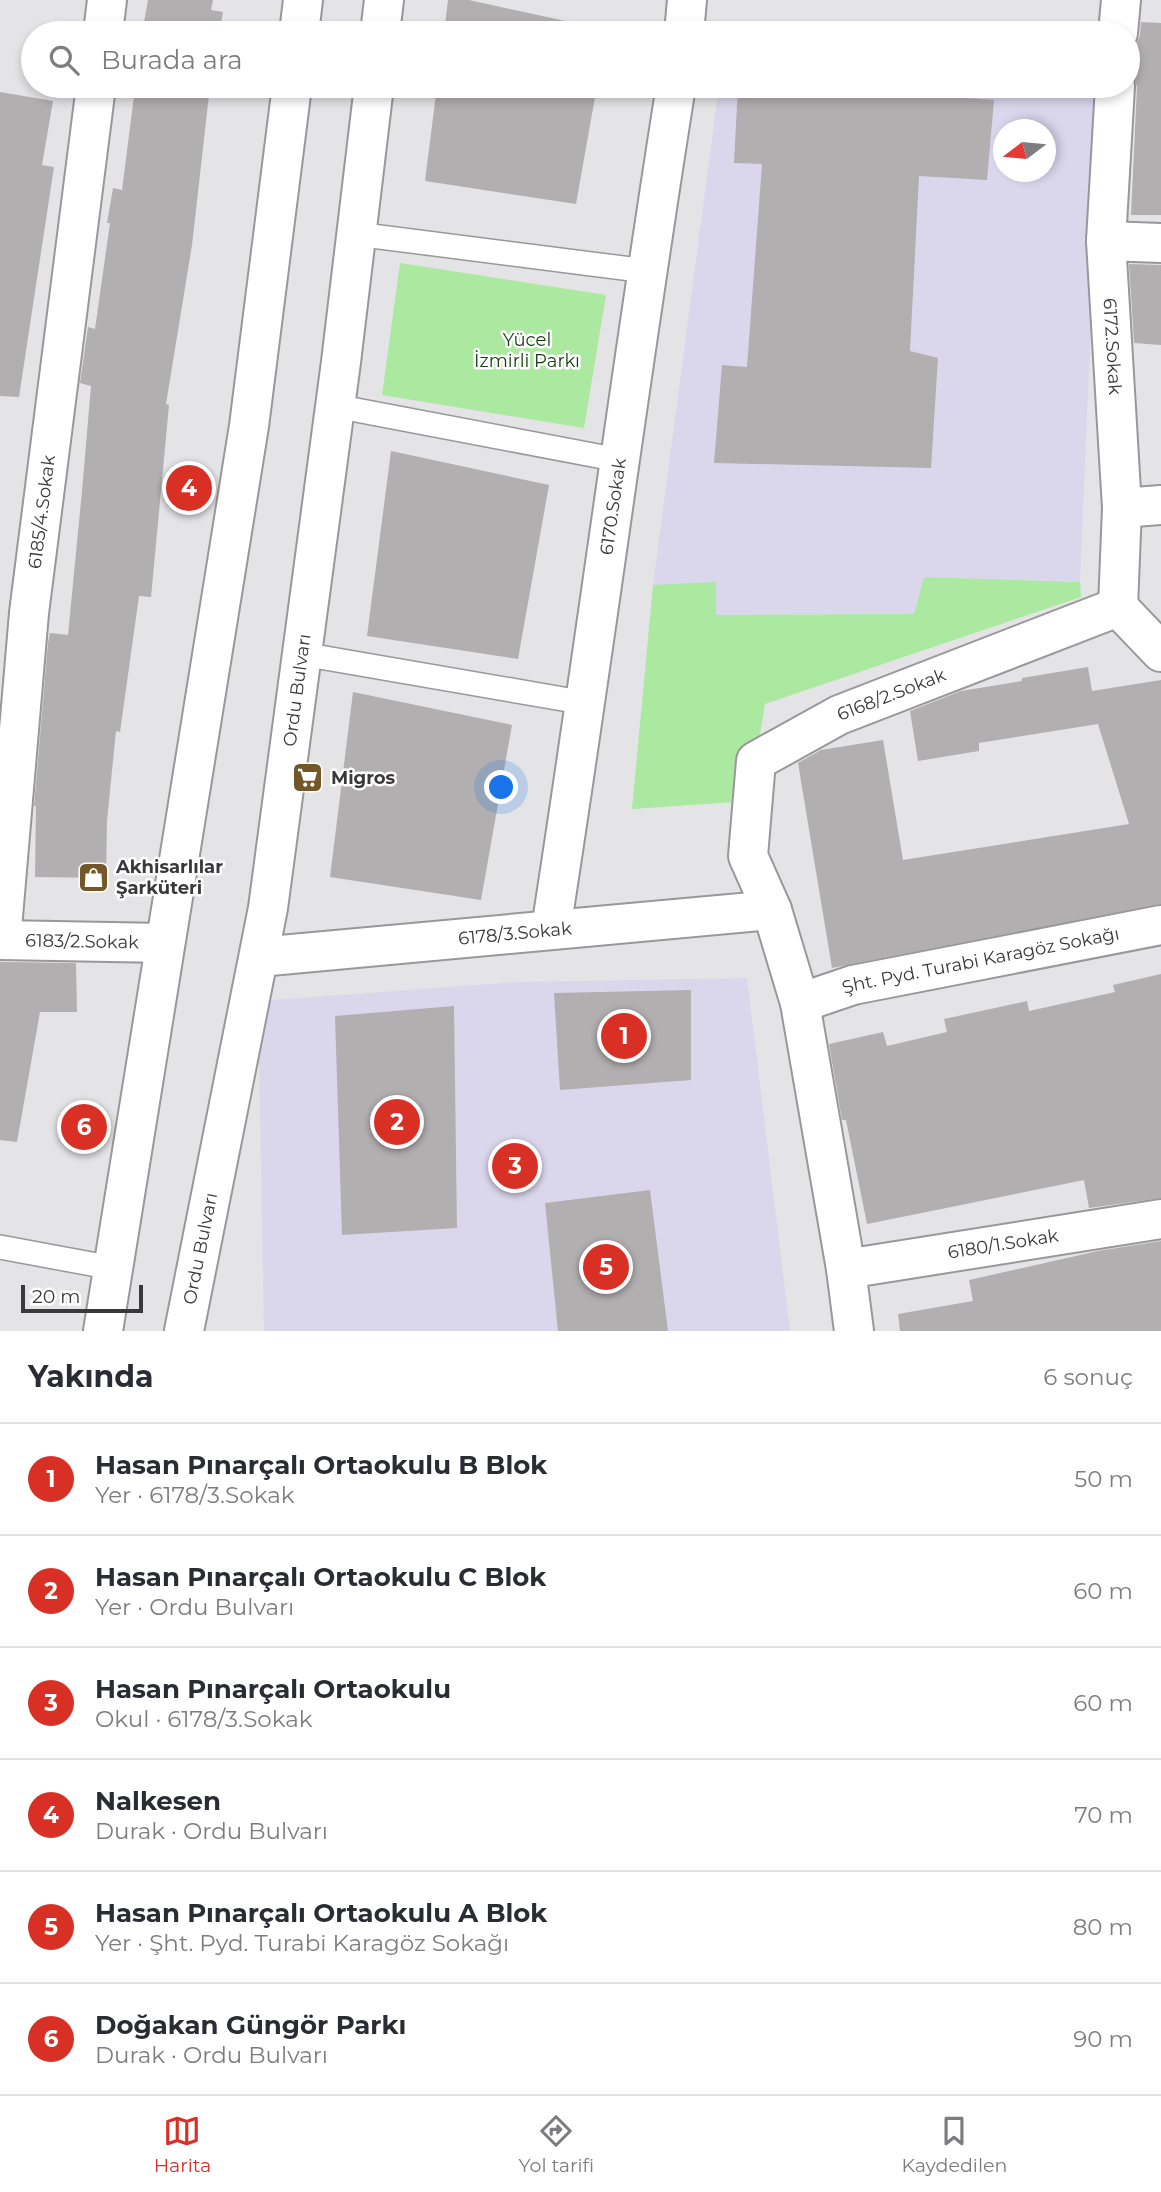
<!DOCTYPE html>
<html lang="tr">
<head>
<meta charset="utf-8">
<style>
  :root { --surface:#fff; --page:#f2f2f3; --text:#2b2b33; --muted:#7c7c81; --line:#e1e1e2; --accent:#d93025 }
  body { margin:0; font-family:Montserrat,sans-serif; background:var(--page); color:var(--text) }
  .compass { position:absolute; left:993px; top:119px; width:63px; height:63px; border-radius:50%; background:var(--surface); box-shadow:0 4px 10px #0003; rotate:254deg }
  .scale { position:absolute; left:21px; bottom:18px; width:122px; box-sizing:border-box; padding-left:7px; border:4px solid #39393a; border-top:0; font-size:19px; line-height:24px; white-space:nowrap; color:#39393a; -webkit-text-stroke:5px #fff; paint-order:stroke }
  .you { position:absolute; left:502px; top:788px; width:24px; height:24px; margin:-18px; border:5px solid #fff; border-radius:50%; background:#1a73e8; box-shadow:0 0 0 10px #1a73e833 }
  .badge { display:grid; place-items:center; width:46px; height:46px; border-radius:50%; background:var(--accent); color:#fff; font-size:23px; font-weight:700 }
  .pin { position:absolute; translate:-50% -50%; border:4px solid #fff; box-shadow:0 2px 7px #0006 }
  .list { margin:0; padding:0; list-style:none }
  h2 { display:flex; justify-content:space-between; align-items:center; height:91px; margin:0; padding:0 28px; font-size:30px }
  h2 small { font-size:23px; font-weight:400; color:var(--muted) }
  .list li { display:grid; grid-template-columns:46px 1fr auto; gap:21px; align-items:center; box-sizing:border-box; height:112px; padding:0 28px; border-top:2px solid var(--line) }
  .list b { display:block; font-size:26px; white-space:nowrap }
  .list p { margin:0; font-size:23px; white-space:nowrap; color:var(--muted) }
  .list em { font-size:23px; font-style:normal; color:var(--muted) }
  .icon { flex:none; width:38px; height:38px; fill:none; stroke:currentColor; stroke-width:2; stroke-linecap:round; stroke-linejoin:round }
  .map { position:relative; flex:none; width:1161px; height:1331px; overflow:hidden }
  .search { position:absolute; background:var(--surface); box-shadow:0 4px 10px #0003; left:21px; right:21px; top:21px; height:77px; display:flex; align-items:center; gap:18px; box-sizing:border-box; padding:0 24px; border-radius:38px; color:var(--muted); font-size:26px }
  .sheet { height:763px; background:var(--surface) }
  nav { display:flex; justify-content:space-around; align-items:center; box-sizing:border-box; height:98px; border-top:2px solid var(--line); background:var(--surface); font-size:19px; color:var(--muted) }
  nav a { display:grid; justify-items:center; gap:4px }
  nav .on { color:var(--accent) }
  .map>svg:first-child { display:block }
  .education { fill:#dad7ed; fill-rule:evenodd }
  .green { fill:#abe8a0 }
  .building { fill:#b1afb0 }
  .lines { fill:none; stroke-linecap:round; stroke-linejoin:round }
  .service-casing { stroke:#98989a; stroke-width:26 }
  .minor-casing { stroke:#98989a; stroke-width:42 }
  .tertiary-casing { stroke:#98989a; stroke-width:42 }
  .secondary-casing { stroke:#98989a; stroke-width:42 }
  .service { stroke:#fff; stroke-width:23 }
  .minor { stroke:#fff; stroke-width:38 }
  .tertiary { stroke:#fff; stroke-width:38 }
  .secondary { stroke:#fff; stroke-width:38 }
  .labels { text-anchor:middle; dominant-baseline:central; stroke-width:5; stroke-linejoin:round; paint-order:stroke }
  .park-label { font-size:18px; fill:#143c0c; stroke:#fff }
  .street-label { font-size:18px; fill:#39393a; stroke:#fff }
  .poi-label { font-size:18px; font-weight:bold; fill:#39393a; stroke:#fff; text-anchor:start }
</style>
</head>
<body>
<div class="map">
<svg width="1161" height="1331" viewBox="0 0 1161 1331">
  <rect width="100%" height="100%" fill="#e4e4e6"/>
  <path class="education" d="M719 86H1101L1080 582 924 577 914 614 716 615 653 585ZM1004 130H1046V172H1004Z
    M747 978 790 1331H264L258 1001 518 982Z"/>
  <path class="green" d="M400 263 606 295 584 428 382 395Z
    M924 577 1080 582 1081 597 765 704 749 801 632 809 653 585 716 582V615L914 614Z"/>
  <path class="building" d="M148 0H213L211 10 223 12 219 33H142Z
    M448 0H469L607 30 606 33H444Z
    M1141 22 1161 23V215H1131L1137 87 1133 74 1136 46 1140 35Z
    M133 86H210L192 245 166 404 169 405 151 597 139 596 120 732 116 731 107 821 106 878 35 877 36 806H34L48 643 50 633 68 635 82 491 91 386 80 383 88 327 95 329 110 223H107L113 188 122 190 135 88Z
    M437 86H597L576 204 425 181Z
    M738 86H782L994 100 987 180 919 176 910 351 938 358 931 468 714 463 722 365 747 367 762 164 734 163Z
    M0 92 53 101 42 165 54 167 19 397 0 396Z
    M1129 264 1161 265V345L1134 343Z
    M391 451 549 485 518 659 367 636Z
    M1088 667 1092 691 1161 680V904L832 968 798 763 821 750 883 740 903 860 1129 824 1098 724 979 743V751L918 761 910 711 961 691 1022 681V678Z
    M353 692 512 725 481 900 330 877Z
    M0 962 76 963 77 1012H40L17 1142 0 1140Z
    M1161 974V1198L1089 1208 1084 1180 867 1224 846 1120H842L829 1044 883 1032 887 1046 947 1032 944 1019 1027 1001 1029 1011 1115 992 1113 985Z
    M691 990V1080L560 1090 554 993Z
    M454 1006 457 1228 342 1235 335 1016Z
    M650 1190 668 1331H558L545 1203Z
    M1161 1241V1331H900L898 1314 973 1301 969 1280 1098 1251Z"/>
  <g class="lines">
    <defs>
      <path id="service" d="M356 234 647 271
        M335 406 619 460
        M302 654 586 703
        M0 1247 113 1268"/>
      <g id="minor">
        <path d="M103 33 107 0"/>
        <path d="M684 33 687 0"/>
        <path d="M1118 33 1121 0"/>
        <path id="s1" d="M1115 86 1106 241 1122 508 1118 607"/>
        <path d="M1106 241 1161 243"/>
        <path d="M1122 508 1161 505"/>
        <path d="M1118 607 1161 652"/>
        <path id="s2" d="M551 929C595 648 631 366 676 86"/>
        <path id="s3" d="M0 940 165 943"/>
        <path id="s4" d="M1 940 29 613 96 86"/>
        <path id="s5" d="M259 957 772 910"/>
        <path id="s6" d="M846 1269 1161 1219"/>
        <path id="s7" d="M854 1331 846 1269 800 1003 772 910 748 856 756 761 839 715 1118 607"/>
      </g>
      <g id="tertiary">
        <path id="s8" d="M800 1003 853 985 1161 925"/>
      </g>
      <g id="secondary">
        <path d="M299 33 303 0"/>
        <path d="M380 33 384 0"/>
        <path d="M103 1331 249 426 292 86"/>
        <path id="s9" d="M184 1331 268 908 341 362 374 86"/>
      </g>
    </defs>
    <use href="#service" class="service-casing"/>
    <use href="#minor" class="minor-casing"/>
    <use href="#tertiary" class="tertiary-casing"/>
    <use href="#secondary" class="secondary-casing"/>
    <use href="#service" class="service"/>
    <use href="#minor" class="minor"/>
    <use href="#tertiary" class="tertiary"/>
    <use href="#secondary" class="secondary"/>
  </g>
  <defs>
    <symbol id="supermarket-square" viewBox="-11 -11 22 22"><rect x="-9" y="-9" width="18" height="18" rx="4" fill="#735729" stroke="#fff"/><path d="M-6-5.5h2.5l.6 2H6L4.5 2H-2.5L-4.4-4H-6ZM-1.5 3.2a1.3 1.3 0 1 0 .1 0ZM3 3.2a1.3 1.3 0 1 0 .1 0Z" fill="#fff"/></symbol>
    <symbol id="shop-square" viewBox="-11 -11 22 22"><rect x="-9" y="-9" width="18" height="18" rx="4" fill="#735729" stroke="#fff"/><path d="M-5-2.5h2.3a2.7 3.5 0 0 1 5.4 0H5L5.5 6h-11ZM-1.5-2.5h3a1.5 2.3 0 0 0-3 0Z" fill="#fff"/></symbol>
  </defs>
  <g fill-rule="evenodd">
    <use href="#supermarket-square" x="290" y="760" width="35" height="35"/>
    <use href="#shop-square" x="76" y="860" width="35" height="35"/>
  </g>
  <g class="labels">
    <g class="park-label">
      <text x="527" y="340">Yücel<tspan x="527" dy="21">İzmirli Parkı</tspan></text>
    </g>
    <g class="street-label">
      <text stroke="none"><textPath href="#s1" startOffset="261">6172.Sokak</textPath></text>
      <text stroke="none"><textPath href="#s2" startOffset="427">6170.Sokak</textPath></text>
      <text stroke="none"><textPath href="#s4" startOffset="430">6185/4.Sokak</textPath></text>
      <text stroke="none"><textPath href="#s9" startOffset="651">Ordu Bulvarı</textPath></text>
      <text stroke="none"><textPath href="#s7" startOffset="735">6168/2.Sokak</textPath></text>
      <text stroke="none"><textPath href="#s5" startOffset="257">6178/3.Sokak</textPath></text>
      <text stroke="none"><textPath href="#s3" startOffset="82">6183/2.Sokak</textPath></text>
      <text stroke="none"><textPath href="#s8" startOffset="186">Şht. Pyd. Turabi Karagöz Sokağı</textPath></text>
      <text stroke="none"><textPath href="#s6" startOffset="159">6180/1.Sokak</textPath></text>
      <text stroke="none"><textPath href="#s9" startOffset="84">Ordu Bulvarı</textPath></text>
    </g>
    <g class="poi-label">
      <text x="331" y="778">Migros</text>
      <text x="116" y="867">Akhisarlılar<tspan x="116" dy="21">Şarküteri</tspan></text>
    </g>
  </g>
</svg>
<svg class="compass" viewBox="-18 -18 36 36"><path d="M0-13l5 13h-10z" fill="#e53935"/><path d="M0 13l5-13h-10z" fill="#7c7c81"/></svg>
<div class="scale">20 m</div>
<div class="you"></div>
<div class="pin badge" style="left:624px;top:1036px">1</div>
<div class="pin badge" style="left:397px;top:1122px">2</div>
<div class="pin badge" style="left:515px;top:1166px">3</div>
<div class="pin badge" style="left:189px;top:488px">4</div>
<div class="pin badge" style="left:606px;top:1267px">5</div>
<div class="pin badge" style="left:84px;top:1127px">6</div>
<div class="search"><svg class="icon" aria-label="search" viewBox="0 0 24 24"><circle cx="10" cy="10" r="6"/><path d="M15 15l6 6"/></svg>Burada ara</div>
</div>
<section class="sheet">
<h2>Yakında<small>6 sonuç</small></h2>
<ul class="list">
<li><span class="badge">1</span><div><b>Hasan Pınarçalı Ortaokulu B Blok</b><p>Yer · 6178/3.Sokak</p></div><em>50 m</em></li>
<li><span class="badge">2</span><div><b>Hasan Pınarçalı Ortaokulu C Blok</b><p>Yer · Ordu Bulvarı</p></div><em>60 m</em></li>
<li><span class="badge">3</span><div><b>Hasan Pınarçalı Ortaokulu</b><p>Okul · 6178/3.Sokak</p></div><em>60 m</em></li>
<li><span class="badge">4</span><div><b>Nalkesen</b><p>Durak · Ordu Bulvarı</p></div><em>70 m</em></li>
<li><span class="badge">5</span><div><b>Hasan Pınarçalı Ortaokulu A Blok</b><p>Yer · Şht. Pyd. Turabi Karagöz Sokağı</p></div><em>80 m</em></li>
<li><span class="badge">6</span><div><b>Doğakan Güngör Parkı</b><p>Durak · Ordu Bulvarı</p></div><em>90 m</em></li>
</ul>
</section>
<nav>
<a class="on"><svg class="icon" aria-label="map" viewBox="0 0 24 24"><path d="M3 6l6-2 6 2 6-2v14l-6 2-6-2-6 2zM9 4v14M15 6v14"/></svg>Harita</a>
<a><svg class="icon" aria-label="directions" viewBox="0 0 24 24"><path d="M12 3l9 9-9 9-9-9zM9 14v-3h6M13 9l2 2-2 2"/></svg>Yol tarifi</a>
<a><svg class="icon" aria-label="saved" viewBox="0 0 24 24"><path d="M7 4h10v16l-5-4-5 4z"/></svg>Kaydedilen</a>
</nav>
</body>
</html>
